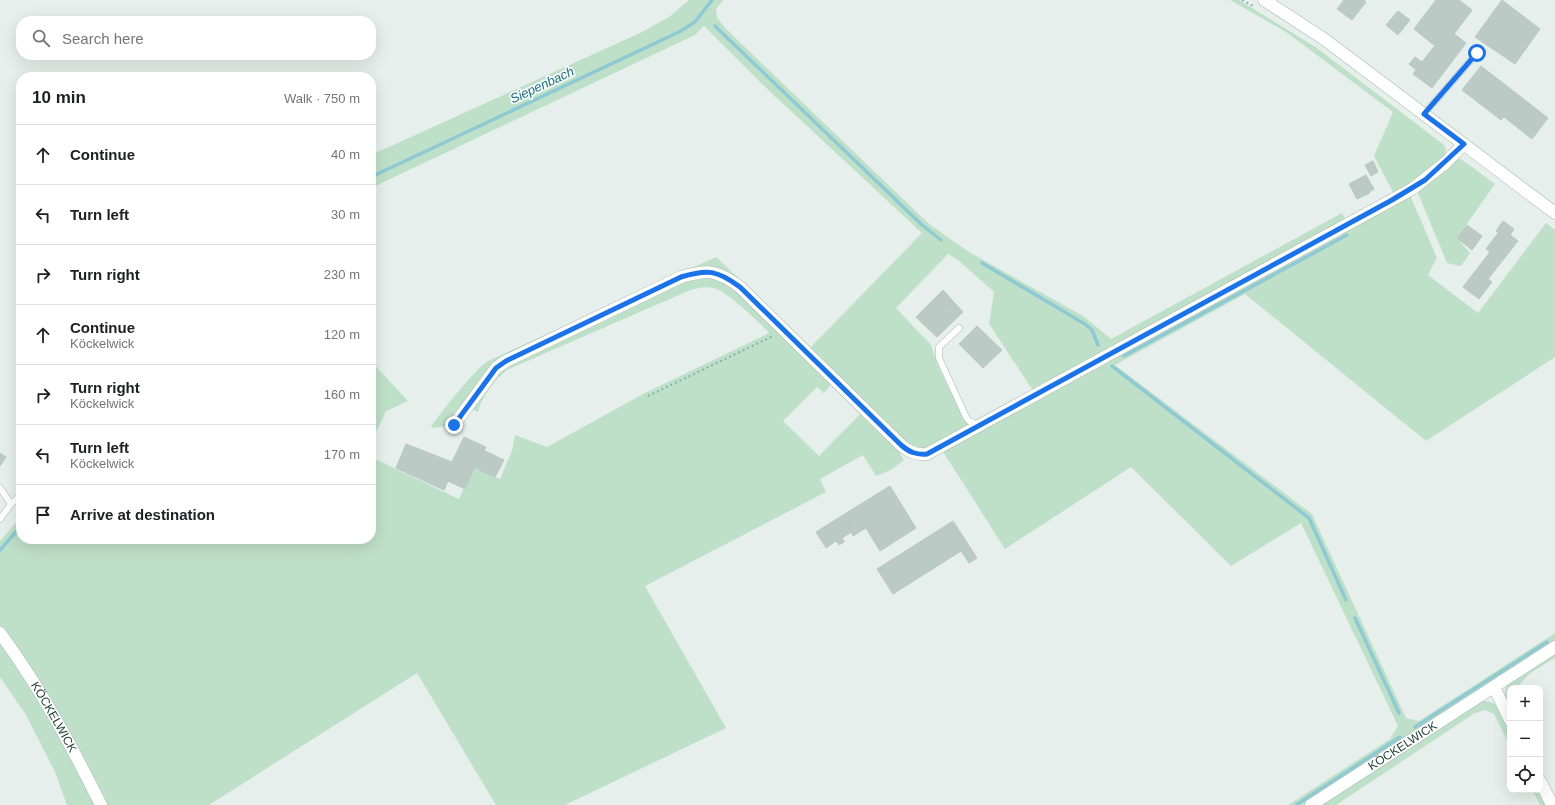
<!DOCTYPE html>
<html lang="en">
<head>
<meta charset="utf-8">
<style>
  :root { --surface:#fff; --page:#f6f6f6; --text:#202124; --muted:#757577; --line:#e0e0e0 }
  body { margin:0; font-family:Arial,sans-serif; background:var(--page); color:var(--text) }
  .controls { position:absolute; right:12px; bottom:12px; display:grid; overflow:hidden; border-radius:8px; box-shadow:0 4px 16px #0002 }
  .controls button { width:36px; height:36px; display:grid; place-items:center; padding:0; border:0; border-bottom:1px solid var(--line); background:var(--surface); color:var(--text); font:20px sans-serif }
  .stop { position:absolute; width:12px; height:12px; margin:-9px; border:3px solid #1a73e8; border-radius:50%; background:#fff }
  .stop.end { background:#1a73e8; border-color:#fff; box-shadow:0 1px 4px #0008 }
  .list { margin:0; padding:0; list-style:none }
  h2 { display:flex; justify-content:space-between; align-items:center; height:52px; margin:0; padding:0 16px; font-size:17px }
  h2 small { font-size:13px; font-weight:400; color:var(--muted) }
  .list li { display:grid; grid-template-columns:26px 1fr auto; gap:12px; align-items:center; box-sizing:border-box; height:60px; padding:0 16px; border-top:1px solid var(--line) }
  .list b { display:block; font-size:15px; white-space:nowrap }
  .list p { margin:0; font-size:13px; white-space:nowrap; color:var(--muted) }
  .list em { font-size:13px; font-style:normal; color:var(--muted) }
  .icon { flex:none; width:22px; height:22px; fill:none; stroke:currentColor; stroke-width:2; stroke-linecap:round; stroke-linejoin:round }
  .map { position:relative; flex:none; width:1555px; height:805px; overflow:hidden }
  .search { position:absolute; background:var(--surface); box-shadow:0 4px 16px #0002; left:16px; top:16px; width:360px; height:44px; display:flex; align-items:center; gap:10px; box-sizing:border-box; padding:0 14px; border-radius:16px; color:var(--muted); font-size:15px }
  .panel { position:absolute; background:var(--surface); box-shadow:0 4px 16px #0002; left:16px; top:72px; width:360px; height:472px; border-radius:16px }
  .map>svg:first-child { display:block }
  .green { fill:#bfe0c8 }
  .lines { fill:none; stroke-linecap:round; stroke-linejoin:round }
  .stream { stroke:#8ec9d4; stroke-width:3.5 }
  .building { fill:#bbcac4; stroke:#b8c9c2 }
  .lane-casing { stroke:#a8b8b2; stroke-width:7 }
  .street-casing { stroke:#a8b8b2; stroke-width:13 }
  .secondary-casing { stroke:#a4bbb3; stroke-width:13 }
  .path { stroke:#86b3a5; stroke-width:2; stroke-dasharray:2 3; stroke-linecap:butt }
  .lane { stroke:#fff; stroke-width:6 }
  .street { stroke:#fff; stroke-width:12 }
  .secondary { stroke:#fff; stroke-width:12 }
  .route { stroke:#1a73e8; stroke-width:5 }
  .labels { text-anchor:middle; dominant-baseline:central; stroke-width:3.5; stroke-linejoin:round; paint-order:stroke }
  .street-label { font-size:12px; fill:#24423a; stroke:#f7fbf9 }
  .water-label { font-size:13px; font-style:italic; fill:#1c6f80; stroke:#f7fbf9 }
</style>
</head>
<body>
<div class="map">
<svg width="1555" height="805" viewBox="0 0 1555 805">
  <rect width="100%" height="100%" fill="#e6efeb"/>
  <path class="green" d="M689 0H723L716 9 717 17 725 28 929 224 969 252 1083 316 1111 339 1342 213 1347 222 1410 195 1437 258 1428 275 1478 313 1546 223 1555 230V357L1426 441 1245 294 1115 365 1312 514 1406 718 1419 721 1555 633V643L1306 805H1288L1390 739 1398 726 1301 523 1231 566 1131 467 1005 549 942 450 1034 392 989 324 994 292 958 260 948 254 896 308 931 345 938 366 964 419 970 427 930 450 908 447 760 304 707 270 499 360 451 422 446 426 433 428 431 426C448 404 465 381 486 362L716 257 766 304 809 349 922 233 763 85 704 26 695 35 371 188V155L640 33 669 17Z
    M1230 0H1239L1317 48 1444 145 1446 150 1444 160 1395 196 1374 156 1393 112 1286 32Z
    M1461 159 1495 184 1457 238 1470 253 1461 266 1447 263 1417 191 1454 160Z
    M710 277 737 289 832 383 824 393 817 387 783 421 819 456 860 414 899 452 904 460 891 470 876 476 863 455 820 479 826 492 645 586 726 728 565 805H496L417 673 209 805H104L41 687 0 625V541L21 517V539H371V457L459 499 474 467 500 479 512 451 515 435 547 447 643 394 769 333C760 323 725 289 713 288 704 286 697 288 688 291L507 370C494 380 482 396 478 412L471 408 502 368 686 281Z
    M371 361 408 401 386 411 371 443Z
    M0 637 46 707 97 805H67L55 772 26 715 0 677Z
    M1555 651V658C1542 666 1525 674 1518 688H1510V715C1499 691 1505 683 1526 669 1536 663 1545 657 1555 651Z
    M1482 701C1506 700 1510 727 1510 746L1494 714 1485 710 1475 713 1336 805H1318Z
    M1532 790H1540L1548 805H1540Z"/>
  <g class="lines">
    <path class="stream" d="M715 26 922 225 941 240
      M371 177 679 32 695 22 712 0
      M982 263 1085 324 1092 330 1098 345
      M1124 356 1347 235
      M1112 366 1309 518 1346 600
      M0 550 21 526
      M1355 618 1399 713
      M1415 727 1547 642
      M1296 805 1400 737"/>
  </g>
  <path class="building" d="M1344 0H1364L1366 2 1352 20 1337 9Z
    M1436 0H1459L1472 10 1454 34 1448 29 1435 46 1414 29Z
    M1502 0 1540 29 1515 64 1475 37Z
    M1398 11 1410 20 1398 35 1386 25Z
    M1448 29 1466 43 1432 88 1413 74 1416 70 1409 64 1415 57 1422 62Z
    M1481 66 1548 118 1532 139 1504 117 1501 120 1462 90Z
    M1373 161 1378 172 1371 176 1365 165Z
    M1366 175 1374 189 1369 192 1370 193 1357 199 1349 184Z
    M1503 221 1514 229 1510 235 1518 241 1488 279 1492 282 1479 299 1463 287 1490 252 1486 249 1498 233 1496 231Z
    M1467 225 1482 236 1472 250 1457 238Z
    M943 290 952 300 947 307 944 303 923 324 916 317Z
    M952 300 963 312 937 337 923 324 944 303 947 307Z
    M977 326 1002 350 983 368 959 344Z
    M464 437 486 447 479 459H478L465 489 448 481 444 490 396 468 406 444 452 462Z
    M483 450 504 460 495 477 474 467Z
    M0 453 6 457 0 466Z
    M890 486 916 528 880 551 866 528 853 536 851 532 853 531 843 515Z
    M843 515 853 531 842 538 844 542 839 545 836 541 826 548 816 532Z
    M953 521 977 558 969 563 961 551 893 594 877 569Z"/>
  <g class="lines">
    <defs>
      <path id="lane" d="M1424 114 1477 53
        M959 328 939 347V358L966 417 969 421 979 425
        M0 488 11 504
        M0 519 11 504 21 495"/>
      <g id="street">
        <path d="M454 425 496 368 506 361 681 277C708 269 717 270 740 287L901 445C909 452 916 455 927 454L1412 189 1444 164 1464 144"/>
        <path id="s1" d="M0 633C40 687 71 745 101 805"/>
        <path d="M1494 687 1510 720"/>
        <path d="M1540 781 1552 805"/>
        <path id="s2" d="M1311 805 1555 647"/>
      </g>
      <path id="secondary" d="M1264 0 1324 39 1555 213"/>
    </defs>
    <use href="#lane" class="lane-casing"/>
    <use href="#street" class="street-casing"/>
    <use href="#secondary" class="secondary-casing"/>
    <path class="path" d="M1242 0 1253 6
      M648 396 773 336"/>
    <use href="#lane" class="lane"/>
    <use href="#street" class="street"/>
    <use href="#secondary" class="secondary"/>
  </g>
  <g class="lines">
    <path class="route" d="M454 425 496 368 506 361 681 277C708 269 717 270 740 287L901 445C909 452 916 455 927 454L1392 200 1425 180 1464 144 1424 114 1477 53"/>
  </g>
  <g class="labels">
    <g class="street-label">
      <text stroke="none"><textPath href="#s1" startOffset="100">KÖCKELWICK</textPath></text>
      <text stroke="none"><textPath href="#s2" startOffset="109">KÖCKELWICK</textPath></text>
    </g>
    <g class="water-label">
      <text transform="translate(542 85) rotate(-25)">Siepenbach</text>
    </g>
  </g>
</svg>
<div class="controls">
<button>+</button>
<button>−</button>
<button><svg class="icon" aria-label="locate" viewBox="0 0 24 24"><circle cx="12" cy="12" r="6"/><path d="M12 2v4M12 18v4M2 12h4M18 12h4"/></svg></button>
</div>
<div class="stop" style="left:1477px;top:53px"></div>
<div class="stop end" style="left:454px;top:425px"></div>
<div class="search"><svg class="icon" aria-label="search" viewBox="0 0 24 24"><circle cx="10" cy="10" r="6"/><path d="M15 15l6 6"/></svg>Search here</div>
<section class="panel">
<h2>10 min<small>Walk · 750 m</small></h2>
<ul class="list">
<li><svg class="icon" aria-label="ahead" viewBox="0 0 24 24"><path d="M12 20V5M6 11l6-6 6 6"/></svg><div><b>Continue</b></div><em>40 m</em></li>
<li><svg class="icon" aria-label="left" viewBox="0 0 24 24"><path d="M17 20v-9H6M10 6l-5 5 5 5"/></svg><div><b>Turn left</b></div><em>30 m</em></li>
<li><svg class="icon" aria-label="right" viewBox="0 0 24 24"><path d="M7 20v-9h11M14 6l5 5-5 5"/></svg><div><b>Turn right</b></div><em>230 m</em></li>
<li><svg class="icon" aria-label="ahead" viewBox="0 0 24 24"><path d="M12 20V5M6 11l6-6 6 6"/></svg><div><b>Continue</b><p>Köckelwick</p></div><em>120 m</em></li>
<li><svg class="icon" aria-label="right" viewBox="0 0 24 24"><path d="M7 20v-9h11M14 6l5 5-5 5"/></svg><div><b>Turn right</b><p>Köckelwick</p></div><em>160 m</em></li>
<li><svg class="icon" aria-label="left" viewBox="0 0 24 24"><path d="M17 20v-9H6M10 6l-5 5 5 5"/></svg><div><b>Turn left</b><p>Köckelwick</p></div><em>170 m</em></li>
<li><svg class="icon" aria-label="arrive" viewBox="0 0 24 24"><path d="M6 21V4h12l-3 4 3 4H6"/></svg><div><b>Arrive at destination</b></div></li>
</ul>
</section>
</div>
</body>
</html>
